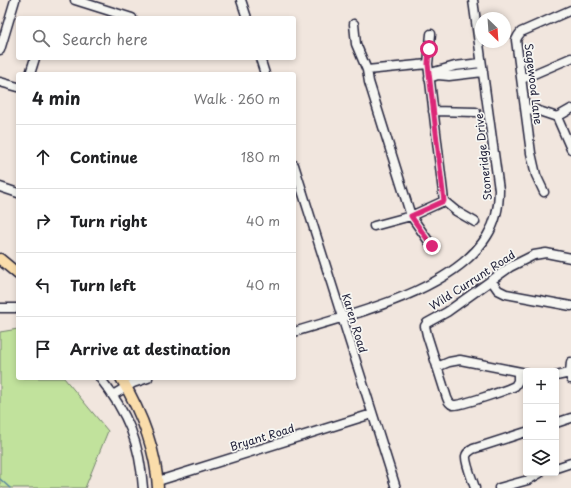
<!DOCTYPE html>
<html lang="en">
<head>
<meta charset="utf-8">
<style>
  :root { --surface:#fff; --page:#f6f6f6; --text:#202124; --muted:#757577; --line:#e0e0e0 }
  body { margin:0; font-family:"Playpen Sans",sans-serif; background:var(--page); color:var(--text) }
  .controls { position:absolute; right:12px; bottom:12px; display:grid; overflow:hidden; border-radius:4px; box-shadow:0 2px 6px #0003 }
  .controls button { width:36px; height:36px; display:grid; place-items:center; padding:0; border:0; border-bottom:1px solid var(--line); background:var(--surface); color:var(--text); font:20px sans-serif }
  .compass { position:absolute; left:475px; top:12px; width:36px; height:36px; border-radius:50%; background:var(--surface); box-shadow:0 2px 6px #0003; rotate:155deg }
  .stop { position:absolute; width:12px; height:12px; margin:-9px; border:3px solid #db2777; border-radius:50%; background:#fff }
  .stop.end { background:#db2777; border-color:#fff; box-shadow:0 1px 4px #0008 }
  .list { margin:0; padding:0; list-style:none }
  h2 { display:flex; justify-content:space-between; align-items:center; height:52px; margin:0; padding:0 16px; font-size:17px }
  h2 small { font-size:13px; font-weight:400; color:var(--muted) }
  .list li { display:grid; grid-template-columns:26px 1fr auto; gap:12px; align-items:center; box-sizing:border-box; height:64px; padding:0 16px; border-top:1px solid var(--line) }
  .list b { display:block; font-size:15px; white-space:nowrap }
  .list em { font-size:13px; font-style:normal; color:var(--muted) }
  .icon { flex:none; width:22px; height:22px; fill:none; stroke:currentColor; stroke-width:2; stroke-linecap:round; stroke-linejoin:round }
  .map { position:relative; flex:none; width:571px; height:488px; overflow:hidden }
  .search { position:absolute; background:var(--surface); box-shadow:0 2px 6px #0003; left:16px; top:16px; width:280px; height:44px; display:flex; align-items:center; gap:10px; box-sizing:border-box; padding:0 14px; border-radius:4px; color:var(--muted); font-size:15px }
  .panel { position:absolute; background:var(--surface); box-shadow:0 2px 6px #0003; left:16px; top:72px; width:280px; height:308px; border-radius:4px }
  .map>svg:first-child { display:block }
  .green { fill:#c1e29c; stroke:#72826c }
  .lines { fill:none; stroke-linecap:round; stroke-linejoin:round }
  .stream { stroke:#5a879e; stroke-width:1.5 }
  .minor-casing { stroke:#22223b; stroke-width:11 }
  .major-casing { stroke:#22223b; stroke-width:13 }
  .minor { stroke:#f6f6f2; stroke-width:8 }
  .major { stroke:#faddab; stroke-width:10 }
  .route { stroke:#db2777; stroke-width:5 }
  .labels { text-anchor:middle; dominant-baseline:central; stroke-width:3.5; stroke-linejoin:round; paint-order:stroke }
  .street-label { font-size:11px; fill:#22223b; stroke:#f6f6f2 }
</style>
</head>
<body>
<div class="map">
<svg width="571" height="488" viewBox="0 0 571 488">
  <rect width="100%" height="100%" fill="#f1e6de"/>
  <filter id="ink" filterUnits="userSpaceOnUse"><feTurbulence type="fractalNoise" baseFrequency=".025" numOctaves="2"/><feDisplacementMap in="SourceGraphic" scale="8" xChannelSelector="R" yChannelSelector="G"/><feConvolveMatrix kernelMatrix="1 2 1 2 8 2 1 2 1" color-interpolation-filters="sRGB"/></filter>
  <g filter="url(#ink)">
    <path class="green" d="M18 329V378H64L108 431 85 488H3L0 486V332Z"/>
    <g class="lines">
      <path class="stream" d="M0 479 10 488"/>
      <defs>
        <path id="minor" d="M75 0 132 18
          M241 0 247 18
          M354 24 356 44 367 70 369 82 411 216 432 246
          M431 34 428 64 444 201 456 211 475 222
          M0 50 15 0
          M260 58 265 74
          M367 70 428 64
          M434 72 455 66 481 63
          M30 74 35 58
          M429 78 438 75 449 76 483 72
          M522 79 571 58
          M0 82 18 87
          M526 109 536 110 557 117 571 149
          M433 111 476 112
          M557 117 571 109
          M294 165 396 488
          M0 187 18 193
          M544 192 536 175 531 153 516 40 518 36 521 32 571 10
          M374 226 411 216 444 201
          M491 280 498 290 506 294 571 306
          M0 308H18
          M294 332C354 313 452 292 487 236 496 222 499 207 499 190L473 0
          M571 362 570 373 571 379
          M437 367 449 362 460 360 526 373
          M518 372V381L515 386C507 390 460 406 453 405 450 404 448 401 447 398L427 335 425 326 427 323 447 312 510 267 534 255 546 253 571 258
          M556 376 570 373
          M100 378C128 413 140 444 143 488
          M113 395 133 383 148 378
          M556 423 571 418
          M556 468 571 463
          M158 481 372 414
          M475 488C473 481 465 463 466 456 467 452 470 451 473 449L526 432
          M499 488 528 480 540 473"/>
        <path id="major" d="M0 259 18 274
          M121 378C141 412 156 448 158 488"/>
      </defs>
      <use href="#minor" class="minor-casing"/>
      <use href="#major" class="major-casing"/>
      <use href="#minor" class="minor"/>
      <use href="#major" class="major"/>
    </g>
  </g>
  <g class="lines" filter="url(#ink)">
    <path class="route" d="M429 49 428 64 429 73 444 201 411 216 432 246"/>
  </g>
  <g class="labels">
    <g class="street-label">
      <text transform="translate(534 84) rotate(83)">Sagewood Lane</text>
      <text transform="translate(483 157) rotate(-96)">Stoneridge Drive</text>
      <text transform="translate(472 280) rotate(-33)">Wild Currunt Road</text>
      <text transform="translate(355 323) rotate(73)">Karen Road</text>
      <text transform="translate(262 437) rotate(-17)">Bryant Road</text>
    </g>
  </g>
</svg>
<div class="controls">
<button>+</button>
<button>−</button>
<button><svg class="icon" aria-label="layers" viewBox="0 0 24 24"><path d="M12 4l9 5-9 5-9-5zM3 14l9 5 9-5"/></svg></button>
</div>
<svg class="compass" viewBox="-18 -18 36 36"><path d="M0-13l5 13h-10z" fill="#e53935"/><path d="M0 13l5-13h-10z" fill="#757577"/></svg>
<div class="stop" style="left:429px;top:49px"></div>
<div class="stop end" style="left:432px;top:246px"></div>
<div class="search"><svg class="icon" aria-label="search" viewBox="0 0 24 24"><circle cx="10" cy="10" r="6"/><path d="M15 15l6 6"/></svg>Search here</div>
<section class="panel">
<h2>4 min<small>Walk · 260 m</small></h2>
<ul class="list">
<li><svg class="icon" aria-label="ahead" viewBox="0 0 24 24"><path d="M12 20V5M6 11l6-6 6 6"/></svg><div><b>Continue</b></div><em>180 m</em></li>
<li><svg class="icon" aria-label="right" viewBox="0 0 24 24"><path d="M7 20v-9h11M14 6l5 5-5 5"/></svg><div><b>Turn right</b></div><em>40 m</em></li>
<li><svg class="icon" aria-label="left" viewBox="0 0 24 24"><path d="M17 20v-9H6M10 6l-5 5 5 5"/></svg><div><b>Turn left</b></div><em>40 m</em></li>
<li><svg class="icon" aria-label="arrive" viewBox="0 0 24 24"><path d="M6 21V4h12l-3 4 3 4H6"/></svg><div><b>Arrive at destination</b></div></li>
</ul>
</section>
</div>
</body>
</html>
